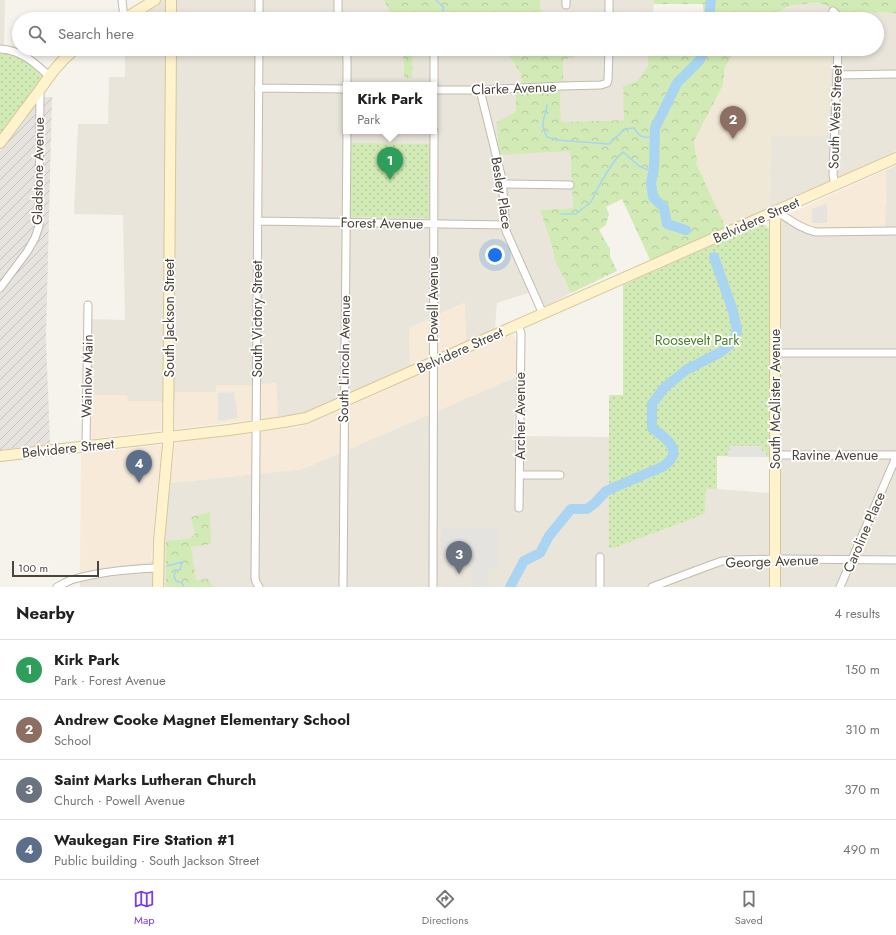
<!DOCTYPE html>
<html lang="en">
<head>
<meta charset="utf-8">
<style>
  :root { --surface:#fff; --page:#f6f6f6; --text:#222; --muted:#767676; --line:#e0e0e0; --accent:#7c3aed }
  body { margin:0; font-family:Jost,sans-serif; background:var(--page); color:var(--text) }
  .scale { position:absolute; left:12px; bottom:10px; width:87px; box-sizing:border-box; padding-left:4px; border:2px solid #4b4439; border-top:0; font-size:11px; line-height:14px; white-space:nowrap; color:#4b4439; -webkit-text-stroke:3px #fff; paint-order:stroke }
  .you { position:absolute; left:495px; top:255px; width:14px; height:14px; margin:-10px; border:3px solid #fff; border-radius:50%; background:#1a73e8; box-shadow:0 0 0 6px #1a73e833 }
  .badge { display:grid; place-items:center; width:26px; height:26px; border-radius:50%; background:var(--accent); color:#fff; font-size:13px; font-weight:700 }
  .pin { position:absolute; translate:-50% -33px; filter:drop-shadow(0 1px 2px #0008) }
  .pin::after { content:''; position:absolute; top:21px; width:14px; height:12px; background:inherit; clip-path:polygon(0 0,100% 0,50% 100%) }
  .popup { position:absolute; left:343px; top:82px; width:94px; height:52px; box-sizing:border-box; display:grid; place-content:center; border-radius:0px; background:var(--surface); filter:drop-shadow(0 1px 3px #0005); font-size:13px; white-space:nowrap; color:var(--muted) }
  .popup b { font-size:15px; color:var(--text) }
  .popup::after { content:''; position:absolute; left:50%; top:100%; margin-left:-8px; border:8px solid transparent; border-top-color:var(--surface) }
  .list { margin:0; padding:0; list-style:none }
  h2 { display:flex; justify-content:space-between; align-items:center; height:52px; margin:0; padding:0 16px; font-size:17px }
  h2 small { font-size:13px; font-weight:400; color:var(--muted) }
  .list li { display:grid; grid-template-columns:26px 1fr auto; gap:12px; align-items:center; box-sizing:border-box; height:60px; padding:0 16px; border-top:1px solid var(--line) }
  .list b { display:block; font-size:15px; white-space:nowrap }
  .list p { margin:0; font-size:13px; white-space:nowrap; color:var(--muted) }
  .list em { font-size:13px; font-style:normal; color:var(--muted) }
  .icon { flex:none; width:22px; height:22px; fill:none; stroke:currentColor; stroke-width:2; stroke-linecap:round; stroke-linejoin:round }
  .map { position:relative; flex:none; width:896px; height:587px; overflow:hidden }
  .search { position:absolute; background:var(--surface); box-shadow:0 2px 6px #0003; left:12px; right:12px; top:12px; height:44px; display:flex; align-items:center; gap:10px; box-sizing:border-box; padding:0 14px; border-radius:22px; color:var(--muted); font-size:15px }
  .sheet { height:292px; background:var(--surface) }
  nav { display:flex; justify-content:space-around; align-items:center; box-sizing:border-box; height:56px; border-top:1px solid var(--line); background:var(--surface); font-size:11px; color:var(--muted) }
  nav a { display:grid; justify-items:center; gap:2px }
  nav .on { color:var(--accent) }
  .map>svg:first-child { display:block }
  .residential { fill:#eae5da; fill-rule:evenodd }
  .commercial { fill:#f7ead8 }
  .industrial { fill:url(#industrial-furrows) }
  .education { fill:#efe8d6 }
  .grass { fill:url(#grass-dots) }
  .forest { fill:url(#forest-crowns) }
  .parking { fill:#e5e3e0 }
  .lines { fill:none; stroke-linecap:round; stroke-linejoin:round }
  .stream { stroke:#a9d4f2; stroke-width:1.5 }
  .river { stroke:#a9d4f2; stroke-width:10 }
  .street-casing { stroke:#c2bbae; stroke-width:9 }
  .secondary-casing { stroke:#d6c79b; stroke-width:12 }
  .street { stroke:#fff; stroke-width:7 }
  .secondary { stroke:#fff3cd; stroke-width:10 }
  .labels { text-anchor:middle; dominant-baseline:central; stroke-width:3.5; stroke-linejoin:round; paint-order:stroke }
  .street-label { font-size:14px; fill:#4b4439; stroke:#fff }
  .park-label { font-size:14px; fill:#4a7f2a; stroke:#fff }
</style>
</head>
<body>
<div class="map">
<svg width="896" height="587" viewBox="0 0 896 587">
  <defs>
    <pattern id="industrial-furrows" width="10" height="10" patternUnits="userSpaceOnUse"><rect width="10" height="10" fill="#e6e2dd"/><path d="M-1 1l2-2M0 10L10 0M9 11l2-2" fill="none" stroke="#c7c3be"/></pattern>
    <pattern id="grass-dots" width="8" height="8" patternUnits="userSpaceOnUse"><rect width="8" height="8" fill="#d2eab5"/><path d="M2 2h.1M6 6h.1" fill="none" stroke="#b6ca9c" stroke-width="1.8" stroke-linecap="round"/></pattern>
    <pattern id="forest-crowns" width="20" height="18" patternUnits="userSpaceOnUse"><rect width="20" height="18" fill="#d2eab5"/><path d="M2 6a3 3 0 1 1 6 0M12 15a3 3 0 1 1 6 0" fill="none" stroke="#b6ca9c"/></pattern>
  </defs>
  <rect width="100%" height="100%" fill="#f6f3ec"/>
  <path class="residential" d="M0 0H5L4 53H0Z
    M162 0H384L393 19H131Z
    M539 0H654V4L652 19H547L540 8V1Z
    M804 3 822 4 833 9 840 15 867 12 896 13V151L769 208 771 136 827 135 831 49H877V19H775L776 17 783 9Z
    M125 49H403L404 77 412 78 413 49H469L473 50 479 49H502L506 51 521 74 523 89 515 90 516 112 570 151 573 208 540 210 553 249 554 258 571 293 544 307 537 290 497 303 495 329 466 341 464 303 409 328 410 366 306 413 278 417 276 383 252 385H216V392H175V401H127V395H90L91 319 125 320 123 215 74 214 78 124H108L109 77H125ZM346 85H434V131H346Z
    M575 49H648V66L637 81 623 86 625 120 561 122 560 88 563 82V59L574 58Z
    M896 166V587H80V574L116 566 163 560 165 529 170 483 303 469 516 377 514 436 609 437V548H614L705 514 706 489H717L781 494 778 223 789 214 792 218 886 205V170Z"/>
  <path class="commercial" d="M886 170 885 228 812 227 792 218 789 214Z
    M465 303 466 341 410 366 409 328Z
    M512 334 517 342 516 377 303 469 170 483 175 445 177 442 268 431 299 427 311 423Z
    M276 383 278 417 175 429V392H216V385H252Z
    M90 395H127L128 401H164L162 403 161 430 91 439Z
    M158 445 163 447 157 492 151 562 116 566 80 574 81 454Z"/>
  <path class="industrial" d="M42 97H52L46 338 50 444 0 450V151Z"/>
  <path class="education" d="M736 49H831L827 135 771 136 769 208 727 230 696 163 698 160 696 156 694 141 723 85 725 67Z"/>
  <path class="grass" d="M0 53C22 54 27 64 43 76L0 134Z
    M351 143 430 144 429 218 350 217Z
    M758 225H765L771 231V457L717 456V489H706L705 514 614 548H609V395H623V285Z"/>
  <path class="forest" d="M384 0H539L540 1V8L547 19H393Z
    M654 0H896V13L867 12 840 16C835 11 828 5 821 4 813 2 790 5 783 9 780 11 776 16 775 19H704L703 4H654Z
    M403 49H413L412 78H404Z
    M502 49H575L574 58 563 59V82L522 84 521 74 506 51Z
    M648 49H736L725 67 723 85 694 141 696 156 698 160 696 163 727 230 652 264 622 199 606 207 609 214 606 225 599 230 610 249V256L617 271 571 293 554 258 553 249 540 210 573 208 570 151 499 155 497 122 516 112 515 90 560 88 561 122 624 120 623 86 637 81 648 66Z
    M210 512 211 544 191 547 196 580 208 579 213 587H166V541L189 539 195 534 191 517Z"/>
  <path class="parking" d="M827 204V223H812V209Z
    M234 392 238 418 218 421V393Z
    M730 446H761L762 451H766V457H728V451L730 450Z
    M441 527 499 528 497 569H488L487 587H471V586H472V556H441Z"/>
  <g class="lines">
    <path class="stream" d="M436 0 444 8 440 19
      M547 105C545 120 539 121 547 137L557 140 609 144 625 129 634 128C640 138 643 138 655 137
      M561 214H576L591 202 601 182 615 160 623 152 639 166 653 172
      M167 566 182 562 180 570H176L174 576 176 581 182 583 184 587"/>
    <path class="river" d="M709 19 711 0
      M686 230 667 224 664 208 653 197 651 183 654 168 655 128 677 83 699 61 706 49
      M510 587 524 561 540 553 549 536 571 509H587L595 503 606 491 664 466C666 464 669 462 671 459 680 446 661 435 652 428V404L664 388 686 370 721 352 734 341 737 330 733 311 723 283 714 257"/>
    <defs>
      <path id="street" d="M122 0 124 19
        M566 0V5
        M833 11 837 15 838 19
        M259 19V0
        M338 19V0
        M609 19V0
        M0 49C21 50 34 62 49 76
        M259 49 255 578 256 582 259 587
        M346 49 347 59V85
        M837 75 896 74
        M434 85V50
        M258 88 346 89
        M434 90H480L562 86 601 85 607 83 608 80 609 49
        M480 90 502 179 506 231 543 314
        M502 184 570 185
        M835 185 833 175 838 49
        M776 211C789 219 801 229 816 232L896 231
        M258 221 506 225
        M0 288 27 252 35 238 39 226 40 90
        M518 325 521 333 519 508
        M775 353H896
        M86 446 88 305
        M775 455H896L894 462 840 587
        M520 475H560
        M57 587C61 585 66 582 71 580 98 572 129 569 158 568
        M343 587 347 131
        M433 587 434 131
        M600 587V557
        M652 587 708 566 722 561 733 560 782 559 896 560"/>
      <path id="secondary" d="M124 19 155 0
        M171 19V0
        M0 143C13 126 26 108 39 91 50 75 60 61 75 49
        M0 456 229 430 284 422 306 418 896 158
        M158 587 159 541 168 445 171 49
        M775 587V224L776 211"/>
    </defs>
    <use href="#street" class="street-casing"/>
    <use href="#secondary" class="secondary-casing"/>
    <use href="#street" class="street"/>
    <use href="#secondary" class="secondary"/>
  </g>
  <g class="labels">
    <g class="street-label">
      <text transform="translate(514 88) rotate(-2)">Clarke Avenue</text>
      <text transform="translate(835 117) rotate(-88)">South West Street</text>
      <text transform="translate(38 171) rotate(-89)">Gladstone Avenue</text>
      <text transform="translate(502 193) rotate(81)">Besley Place</text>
      <text transform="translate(756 220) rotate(-24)">Belvidere Street</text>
      <text transform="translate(382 223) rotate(1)">Forest Avenue</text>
      <text transform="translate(433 299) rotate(-90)">Powell Avenue</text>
      <text transform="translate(169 318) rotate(-90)">South Jackson Street</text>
      <text transform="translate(257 319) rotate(-90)">South Victory Street</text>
      <text transform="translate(460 350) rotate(-24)">Belvidere Street</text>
      <text transform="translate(344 359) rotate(-89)">South Lincoln Avenue</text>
      <text transform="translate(87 376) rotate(-89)">Wainlow Main</text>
      <text transform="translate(775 399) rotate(-90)">South McAlister Avenue</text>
      <text transform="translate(520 416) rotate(-90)">Archer Avenue</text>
      <text transform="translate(68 448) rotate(-6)">Belvidere Street</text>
      <text x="835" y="455">Ravine Avenue</text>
      <text transform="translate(864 532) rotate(-67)">Caroline Place</text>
      <text transform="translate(772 561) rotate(-2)">George Avenue</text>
    </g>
    <g class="park-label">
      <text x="697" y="340">Roosevelt Park</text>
    </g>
  </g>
</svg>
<div class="scale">100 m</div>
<div class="you"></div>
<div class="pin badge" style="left:390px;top:180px;background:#2e9e5b">1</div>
<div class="popup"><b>Kirk Park</b>Park</div>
<div class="pin badge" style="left:733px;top:139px;background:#8d6e63">2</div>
<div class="pin badge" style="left:459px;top:574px;background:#6b7280">3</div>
<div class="pin badge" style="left:139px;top:483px;background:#5c6f8a">4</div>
<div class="search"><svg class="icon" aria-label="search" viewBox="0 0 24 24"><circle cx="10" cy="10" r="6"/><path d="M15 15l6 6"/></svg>Search here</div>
</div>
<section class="sheet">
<h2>Nearby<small>4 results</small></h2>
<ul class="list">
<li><span class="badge" style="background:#2e9e5b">1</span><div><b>Kirk Park</b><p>Park · Forest Avenue</p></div><em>150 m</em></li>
<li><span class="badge" style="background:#8d6e63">2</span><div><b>Andrew Cooke Magnet Elementary School</b><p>School</p></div><em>310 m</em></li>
<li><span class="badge" style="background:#6b7280">3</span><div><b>Saint Marks Lutheran Church</b><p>Church · Powell Avenue</p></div><em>370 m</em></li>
<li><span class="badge" style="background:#5c6f8a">4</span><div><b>Waukegan Fire Station #1</b><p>Public building · South Jackson Street</p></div><em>490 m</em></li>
</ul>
</section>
<nav>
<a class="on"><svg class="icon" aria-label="map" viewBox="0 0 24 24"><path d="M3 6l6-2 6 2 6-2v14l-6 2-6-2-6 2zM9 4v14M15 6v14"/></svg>Map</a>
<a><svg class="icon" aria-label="directions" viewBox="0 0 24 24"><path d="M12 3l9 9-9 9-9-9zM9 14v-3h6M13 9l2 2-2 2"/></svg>Directions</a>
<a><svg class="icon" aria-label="saved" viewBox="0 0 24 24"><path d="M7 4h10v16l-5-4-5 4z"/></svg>Saved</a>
</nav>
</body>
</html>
